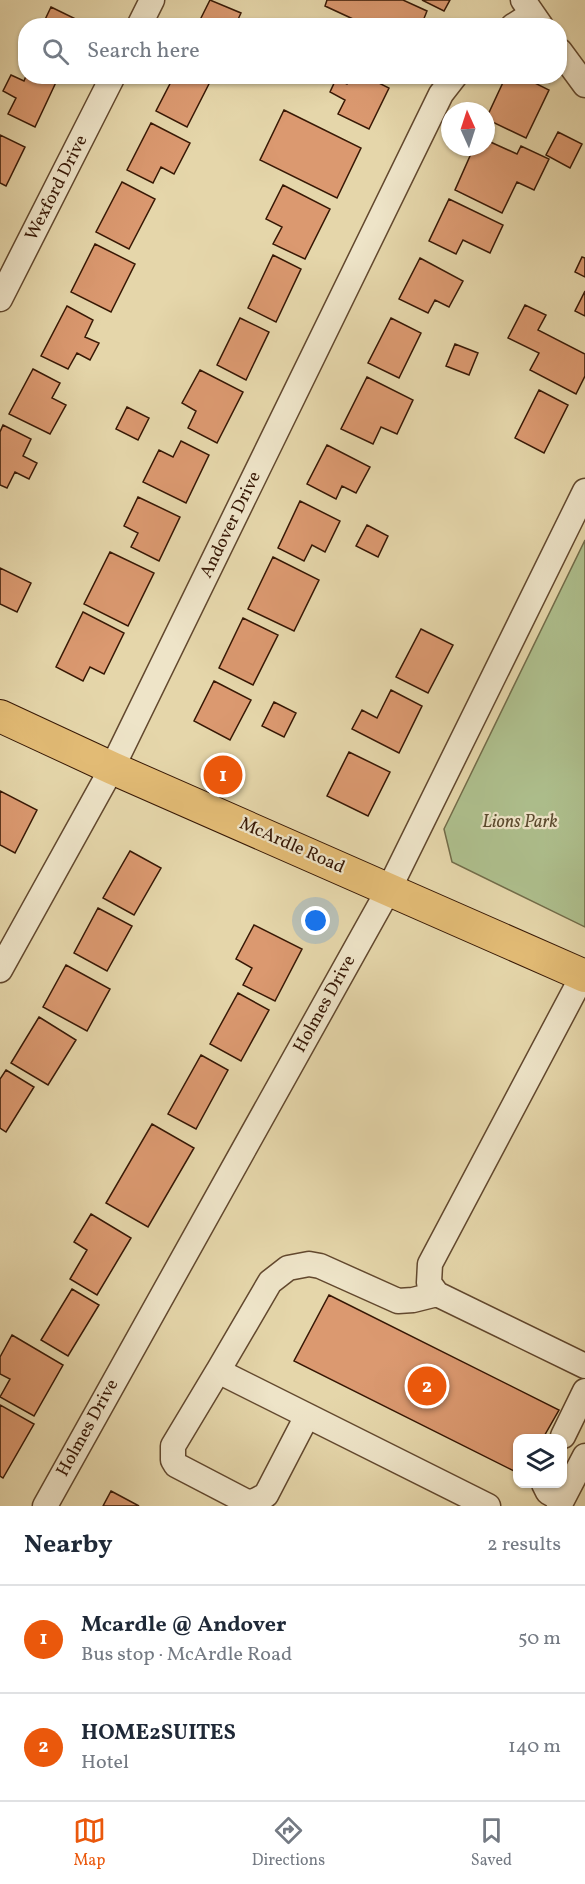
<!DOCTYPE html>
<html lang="en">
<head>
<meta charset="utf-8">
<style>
  :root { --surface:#fff; --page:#f6f6f7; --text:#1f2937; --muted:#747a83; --line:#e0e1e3; --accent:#ea580c }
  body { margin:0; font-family:Vollkorn,serif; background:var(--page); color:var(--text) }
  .controls { position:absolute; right:18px; bottom:18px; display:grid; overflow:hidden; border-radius:12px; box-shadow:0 2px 4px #0004 }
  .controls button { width:54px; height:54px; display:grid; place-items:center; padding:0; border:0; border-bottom:2px solid var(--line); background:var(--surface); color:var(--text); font:30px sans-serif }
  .compass { position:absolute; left:441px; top:102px; width:54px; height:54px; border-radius:50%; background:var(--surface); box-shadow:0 2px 4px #0004; rotate:357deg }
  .you { position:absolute; left:316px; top:921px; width:21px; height:21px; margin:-15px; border:4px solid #fff; border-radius:50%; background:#1a73e8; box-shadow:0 0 0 9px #1a73e833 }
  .badge { display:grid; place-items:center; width:39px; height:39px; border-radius:50%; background:var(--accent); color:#fff; font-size:20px; font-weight:700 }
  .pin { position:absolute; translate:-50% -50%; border:3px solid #fff; box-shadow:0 2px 6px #0006 }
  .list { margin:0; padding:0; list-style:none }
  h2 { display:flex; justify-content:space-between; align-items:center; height:78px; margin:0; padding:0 24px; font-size:26px }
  h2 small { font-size:20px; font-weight:400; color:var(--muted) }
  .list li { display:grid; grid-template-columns:39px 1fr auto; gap:18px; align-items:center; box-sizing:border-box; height:108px; padding:0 24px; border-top:2px solid var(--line) }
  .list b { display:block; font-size:22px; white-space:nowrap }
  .list p { margin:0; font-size:20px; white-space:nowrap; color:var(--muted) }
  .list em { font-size:20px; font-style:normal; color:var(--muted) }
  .icon { flex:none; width:33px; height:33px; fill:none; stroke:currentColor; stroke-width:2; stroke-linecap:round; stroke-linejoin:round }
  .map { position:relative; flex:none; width:585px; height:1506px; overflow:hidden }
  .search { position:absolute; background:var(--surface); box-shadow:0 2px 4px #0004; left:18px; right:18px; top:18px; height:66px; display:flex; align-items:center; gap:15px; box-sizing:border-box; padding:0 21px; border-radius:24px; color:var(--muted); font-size:22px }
  .sheet { height:294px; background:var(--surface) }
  nav { display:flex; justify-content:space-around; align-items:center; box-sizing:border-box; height:84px; border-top:2px solid var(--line); background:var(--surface); font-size:16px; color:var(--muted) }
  nav a { display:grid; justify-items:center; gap:3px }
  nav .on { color:var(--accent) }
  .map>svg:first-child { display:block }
  .green { fill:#aebf8d; stroke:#726c49; stroke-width:1.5 }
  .building { fill:#db9970; stroke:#371805; stroke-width:1.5 }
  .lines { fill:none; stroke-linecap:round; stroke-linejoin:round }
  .minor-casing { stroke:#62482e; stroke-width:27 }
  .major-casing { stroke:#371805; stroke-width:34 }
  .minor { stroke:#eee4c8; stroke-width:24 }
  .major { stroke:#e2bb75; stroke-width:32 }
  .labels { text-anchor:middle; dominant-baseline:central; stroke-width:4.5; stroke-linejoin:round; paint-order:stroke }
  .street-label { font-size:18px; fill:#371805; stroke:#eee4c8 }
  .park-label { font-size:18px; font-style:italic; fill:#5b4a2e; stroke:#eee4c8 }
</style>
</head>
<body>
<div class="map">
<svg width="585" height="1506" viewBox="0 0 585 1506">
  <rect width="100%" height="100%" fill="#e5d6aa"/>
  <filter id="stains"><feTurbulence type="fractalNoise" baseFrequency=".00333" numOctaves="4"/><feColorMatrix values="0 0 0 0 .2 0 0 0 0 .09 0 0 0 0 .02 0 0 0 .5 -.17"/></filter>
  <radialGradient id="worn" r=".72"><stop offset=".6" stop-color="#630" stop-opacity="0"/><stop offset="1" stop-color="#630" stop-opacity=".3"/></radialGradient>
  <path class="green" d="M585 540V927L452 862 444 829Z"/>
  <path class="building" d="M210 0 241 13 235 26H197Z
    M327 0H403L427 11 421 26H351L353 19 325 6Z
    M422 0H450L444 11Z
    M51 7 86 24 85 26H42Z
    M11 75 24 81 26 76 58 78 35 127 8 114 16 98 3 91Z
    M174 76H213L187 127 156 111Z
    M351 76H365L389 88 369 129 338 114 345 100 330 92 336 79 347 84Z
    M506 76H521L549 90 526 138 486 119Z
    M284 110 361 148 337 198 260 160Z
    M151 123 190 143 174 174 161 167 153 183 127 170Z
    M558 132 582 144 570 168 546 155Z
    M0 135 25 147 6 186 0 183Z
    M486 140 517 154 521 146 549 159 534 190 517 182 502 213 455 190 474 147H486Z
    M122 182 155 199 129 249 96 232Z
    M283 185 330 209 305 259 273 244 282 227 266 219Z
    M449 199 503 225 490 253 463 240 456 254 429 241Z
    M95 244 135 264 111 312 71 292Z
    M273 255 301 269 276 322 248 308Z
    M582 257 585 258V277L575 272Z
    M420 258 463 281 449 307 435 300 428 313 399 299Z
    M585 291V316L575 311Z
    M525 305 546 315 538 330 585 354V376L576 394 530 370 539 353 508 338Z
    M67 306 93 320 85 337 99 343 90 360 77 353 68 369 41 356Z
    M240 318 269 332 246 380 217 365Z
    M391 318 421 333 399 378 368 363Z
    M455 344 478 353 469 375 446 366Z
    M33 369 60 383 52 398 66 405 50 434 9 414Z
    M200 370 243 392 217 443 188 428 196 411 182 403Z
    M367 377 413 400 397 434 381 427 373 444 341 429Z
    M539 390 568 405 544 453 515 438Z
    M127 407 149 418 138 440 116 429Z
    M3 425 31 439 23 456 37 463 29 479 15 472 7 488 0 485V432Z
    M181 441 209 455 186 503 143 482 159 450 173 457Z
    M327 445 370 467 356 493 342 486 336 499 307 484Z
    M138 497 180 517 159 561 131 547 138 533 124 526Z
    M300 501 340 521 325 552 312 545 304 561 278 548Z
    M367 525 388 536 378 557 356 546Z
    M110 552 154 573 128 626 84 604Z
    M273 557 319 580 294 631 248 609Z
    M0 568 31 583 17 612 0 604Z
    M83 612 124 633 104 674 90 667 83 681 56 667Z
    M243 618 278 635 253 685 219 668Z
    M421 629 453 645 428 693 396 677Z
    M214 681 251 700 230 740 194 721Z
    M391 690 422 706 399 753 352 729 362 710 377 718Z
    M274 702 296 713 284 737 262 726Z
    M349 752 390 772 368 816 327 796Z
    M0 791 37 810 15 853 0 845Z
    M130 851 161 868 134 915 103 898Z
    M98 908 132 926 107 971 74 953Z
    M254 925 302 949 275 1001 243 985 252 968 236 959Z
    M66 965 110 989 87 1031 43 1007Z
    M238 993 269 1010 241 1061 210 1044Z
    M39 1017 76 1040 48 1085 11 1063Z
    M201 1055 228 1070 196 1129 168 1114Z
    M6 1070 34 1087 6 1132 0 1128V1079Z
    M152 1124 194 1148 148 1227 106 1203Z
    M91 1214 131 1238 97 1295 70 1279 87 1250 74 1242Z
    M72 1289 99 1305 68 1356 41 1340Z
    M329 1295 559 1410 543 1438H518V1473L294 1361Z
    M12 1335 63 1365 34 1416 0 1397 10 1379 0 1374V1357Z
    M0 1405 34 1424 3 1478 0 1476Z
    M111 1491 139 1506H103Z"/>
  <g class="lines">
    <defs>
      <path id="minor" d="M523 0 541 26
        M139 26 152 0
        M513 26 532 14
        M560 51 585 85
        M0 299 113 76
        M0 970 112 768 441 94 455 76
        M583 975 430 1264 429 1283 437 1294 585 1366
        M437 1294 413 1300 398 1301 320 1266 309 1264 288 1268 270 1282 218 1371 488 1506
        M218 1371 173 1446V1460L176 1465 245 1501 253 1502 266 1495 307 1416
        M563 1436 585 1391
        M544 1484 548 1492 562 1500
        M45 1506 389 889 585 491
        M559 1506 585 1456"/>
      <path id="major" d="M0 716 112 768 585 976"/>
    </defs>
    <use href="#minor" class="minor-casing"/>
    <use href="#major" class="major-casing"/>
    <use href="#minor" class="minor"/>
    <use href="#major" class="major"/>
  </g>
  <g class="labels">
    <g class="street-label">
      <text transform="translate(57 188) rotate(-63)">Wexford Drive</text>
      <text transform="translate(231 525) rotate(-64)">Andover Drive</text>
      <text transform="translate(292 846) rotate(24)">McArdle Road</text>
      <text transform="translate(325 1004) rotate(-61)">Holmes Drive</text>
      <text transform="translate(88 1428) rotate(-61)">Holmes Drive</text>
    </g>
    <g class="park-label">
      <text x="520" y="822">Lions Park</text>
    </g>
  </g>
  <rect width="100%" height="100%" filter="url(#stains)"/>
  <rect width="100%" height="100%" fill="url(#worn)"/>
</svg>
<div class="controls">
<button><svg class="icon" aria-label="layers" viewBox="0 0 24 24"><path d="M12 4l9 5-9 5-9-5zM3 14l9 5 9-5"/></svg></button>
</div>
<svg class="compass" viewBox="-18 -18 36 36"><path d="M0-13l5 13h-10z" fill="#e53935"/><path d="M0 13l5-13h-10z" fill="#747a83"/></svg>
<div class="you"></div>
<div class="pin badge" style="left:223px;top:775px">1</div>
<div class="pin badge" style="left:427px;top:1386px">2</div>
<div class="search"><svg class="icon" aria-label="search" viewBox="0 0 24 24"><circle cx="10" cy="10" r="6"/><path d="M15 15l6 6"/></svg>Search here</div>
</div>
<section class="sheet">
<h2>Nearby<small>2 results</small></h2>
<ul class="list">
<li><span class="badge">1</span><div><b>Mcardle @ Andover</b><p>Bus stop · McArdle Road</p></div><em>50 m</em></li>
<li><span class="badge">2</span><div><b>HOME2SUITES</b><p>Hotel</p></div><em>140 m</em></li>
</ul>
</section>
<nav>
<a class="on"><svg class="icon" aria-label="map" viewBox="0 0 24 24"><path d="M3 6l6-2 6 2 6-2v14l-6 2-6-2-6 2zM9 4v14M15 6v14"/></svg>Map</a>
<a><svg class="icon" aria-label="directions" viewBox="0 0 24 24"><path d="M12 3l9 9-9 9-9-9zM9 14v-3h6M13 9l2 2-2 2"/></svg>Directions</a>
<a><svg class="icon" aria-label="saved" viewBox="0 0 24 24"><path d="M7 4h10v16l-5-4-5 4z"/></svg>Saved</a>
</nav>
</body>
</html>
